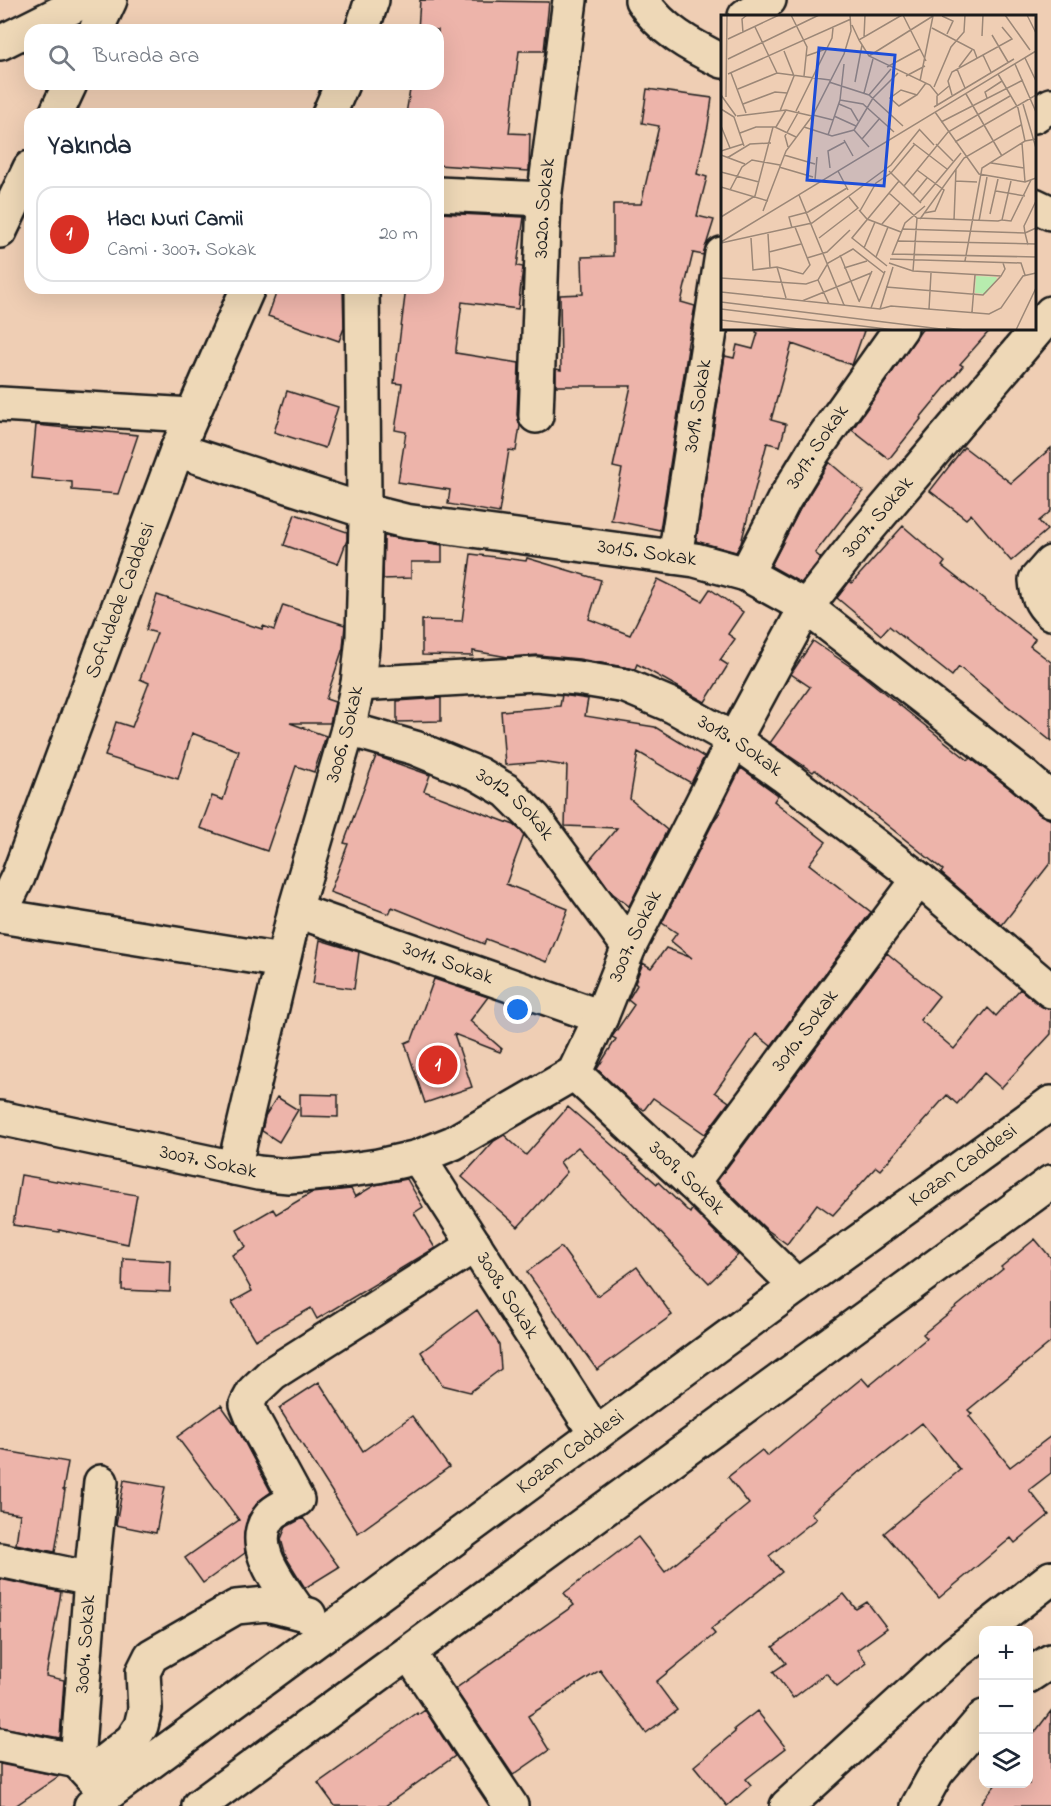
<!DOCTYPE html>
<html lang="tr">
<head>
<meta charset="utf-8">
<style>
  :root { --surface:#fff; --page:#f6f6f7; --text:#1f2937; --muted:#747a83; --line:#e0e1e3; --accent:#d93025 }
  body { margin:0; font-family:"Indie Flower",sans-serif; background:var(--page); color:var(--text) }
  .controls { position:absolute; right:18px; bottom:18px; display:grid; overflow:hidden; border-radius:12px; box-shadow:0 6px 24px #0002 }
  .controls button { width:54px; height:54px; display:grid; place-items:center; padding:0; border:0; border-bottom:2px solid var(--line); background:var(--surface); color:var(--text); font:30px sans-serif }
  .you { position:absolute; left:518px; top:1010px; width:21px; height:21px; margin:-15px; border:4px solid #fff; border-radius:50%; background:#1a73e8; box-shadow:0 0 0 9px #1a73e833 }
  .badge { display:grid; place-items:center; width:39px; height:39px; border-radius:50%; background:var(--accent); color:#fff; font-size:20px; font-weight:700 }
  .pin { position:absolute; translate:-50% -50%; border:3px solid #fff; box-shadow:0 2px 6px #0006 }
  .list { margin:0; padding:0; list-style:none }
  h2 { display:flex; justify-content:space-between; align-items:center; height:78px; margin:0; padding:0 24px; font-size:26px }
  h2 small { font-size:20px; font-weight:400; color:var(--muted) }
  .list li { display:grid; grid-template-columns:39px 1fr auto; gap:18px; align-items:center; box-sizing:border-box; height:96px; margin:0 12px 12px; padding:0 12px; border:2px solid var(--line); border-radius:18px }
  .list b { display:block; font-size:22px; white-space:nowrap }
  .list p { margin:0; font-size:20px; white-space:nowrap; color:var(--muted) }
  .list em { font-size:20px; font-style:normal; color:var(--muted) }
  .icon { flex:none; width:33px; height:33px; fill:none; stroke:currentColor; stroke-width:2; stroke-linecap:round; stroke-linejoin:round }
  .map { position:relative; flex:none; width:1051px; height:1806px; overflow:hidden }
  .search { position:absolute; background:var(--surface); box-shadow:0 6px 24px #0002; left:24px; top:24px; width:420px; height:66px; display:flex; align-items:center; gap:15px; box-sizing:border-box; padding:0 21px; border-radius:18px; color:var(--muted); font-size:22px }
  .panel { position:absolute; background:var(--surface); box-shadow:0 6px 24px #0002; left:24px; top:108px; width:420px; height:186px; border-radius:18px }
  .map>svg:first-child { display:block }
  .building { fill:#edb4aa; stroke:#1c1c1c; stroke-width:1.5 }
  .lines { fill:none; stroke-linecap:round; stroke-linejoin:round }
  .minor-casing { stroke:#1c1c1c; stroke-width:38 }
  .major-casing { stroke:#1c1c1c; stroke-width:38 }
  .highway-casing { stroke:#1c1c1c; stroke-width:38 }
  .minor { stroke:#eed8b7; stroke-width:33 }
  .major { stroke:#eed8b7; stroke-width:33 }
  .highway { stroke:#eed8b7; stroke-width:33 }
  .labels { text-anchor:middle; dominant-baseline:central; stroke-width:4.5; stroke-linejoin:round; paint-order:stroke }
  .street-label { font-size:21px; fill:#1c1c1c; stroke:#eed8b7 }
  .inset-road { fill:none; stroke:#9b8777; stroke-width:1.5 }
  .view { fill:#1d4ed8; fill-opacity:0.15; stroke:#1d4ed8; stroke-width:3 }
  .inset-edge { fill:none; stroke:#1c1c1c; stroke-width:3 }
</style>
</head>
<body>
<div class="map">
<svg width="1051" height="1806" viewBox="0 0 1051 1806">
  <rect width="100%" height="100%" fill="#efceb4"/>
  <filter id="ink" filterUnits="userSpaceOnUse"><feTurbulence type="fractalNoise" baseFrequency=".0167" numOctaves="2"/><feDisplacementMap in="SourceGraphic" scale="12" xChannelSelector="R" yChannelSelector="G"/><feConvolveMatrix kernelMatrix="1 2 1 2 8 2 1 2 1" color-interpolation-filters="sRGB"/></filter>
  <g filter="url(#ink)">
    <path class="building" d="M420 0 549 2 544 51H519L509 133 530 134 529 171 438 165V114H406L411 84H438V30H418Z
      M647 89 712 98 708 126 697 174 707 177 697 216 714 220 703 255 693 253 681 302 695 306 687 348H688L660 530 611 520 622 469 613 467 631 386H556V369L561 370 560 295 583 294 582 257 613 256V204H641L659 126 642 123Z
      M438 213 524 217 517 266 523 267 518 309 462 302 456 349V353L519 363 517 415 520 426 516 451 509 450 499 513 448 504 450 490 398 482 406 432 395 430 402 384 394 383 406 288H438Z
      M278 288H343L344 328 339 341 268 316Z
      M757 328H865L852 365 792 344 771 420 786 424 780 446 767 443 741 543 736 552 696 541 725 356 734 358 737 345 753 349 758 333 756 332Z
      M923 328H992L960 364 963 366 920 418 921 419 889 459 852 430Z
      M287 391 338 407 325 448 274 432Z
      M36 425 138 435 118 494 72 490V482L31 478Z
      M964 447 1011 483 1051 448V511L1039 521 1047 530 1011 561 971 514 966 519 930 491Z
      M829 462 863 491 815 553 821 558 801 583 771 566 800 509Z
      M295 514 347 532V540L338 564 284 545Z
      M903 526 945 562 942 566 1035 639 1030 646 1051 662V741L959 667 952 676 889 626 881 635 837 598 850 581 852 583Z
      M384 536 442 545V562H411V578L383 579Z
      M471 554 526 561 527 558 601 580 589 619 630 635 658 579 702 601 710 589 743 612 728 634 735 639 720 660 728 665 705 702 637 664 635 669 579 659 538 655 508 657 473 651V656L422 655V620L462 621Z
      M157 595 262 629 263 626 274 630 283 605 345 625 343 648 326 699 335 702 330 723H290L326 736 314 772 296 766 267 851 200 828 212 796 223 800 239 751 192 733 178 779 105 756 116 722 132 727 149 683 140 679 157 633 146 630Z
      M813 641 857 671 968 760 970 758 1012 790 1039 814 1051 820V862L1002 925 941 873 943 870 861 804 815 770 813 772 770 743 810 687 791 674Z
      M562 695 588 699 585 716 655 727 704 757 691 783 638 752 630 799 667 830 629 906 612 893 589 861 617 828 565 826 567 766 541 762 505 765 501 711 560 706Z
      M441 698V721L397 722V701Z
      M376 756 430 775 424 791 514 825 521 831 524 835 506 884 568 909 547 962 486 939 484 944 392 907 389 914 330 892 348 844 344 843Z
      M741 768 778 795 774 801 826 842 809 864 871 912 771 1046 756 1034 715 1092 729 1102 705 1134 653 1098 644 1110 631 1101 597 1069 616 1039 612 1037 614 1034 634 1005 628 1000 637 985 635 983 643 963 651 968 666 948 692 958 671 941 677 933 662 923 715 819 721 811 720 810Z
      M320 940 359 952 354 989 313 983Z
      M887 953 939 996 920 1020 954 1049 988 1008 996 1016 1020 989 1039 1005 1051 1009V1034L1001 1088 984 1073 957 1104 947 1095 880 1170 876 1167 833 1215 817 1204 787 1244 766 1229 717 1181Z
      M434 979 488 997 470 1021 502 1049 500 1052 454 1034 472 1087 425 1103 405 1043 412 1040Z
      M300 1094 338 1095V1117L300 1116Z
      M277 1097 298 1110 279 1142 262 1131 265 1116Z
      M568 1107 657 1184 658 1182 690 1213 692 1209 738 1255 709 1283 578 1147 560 1162 567 1172 518 1227 462 1177 494 1141 504 1135 526 1155Z
      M21 1175 137 1195 128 1244 59 1230V1232L13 1225Z
      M407 1179 423 1207 414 1213 435 1248 317 1319 311 1308 255 1340 232 1302 252 1291 232 1255 246 1247 237 1230 273 1209 276 1214 311 1193 351 1189 355 1197 375 1185Z
      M1035 1239 1051 1258V1342L968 1410 972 1414 969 1416 1010 1467 1051 1436V1473L1029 1490 1049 1515 1015 1543 1011 1538 939 1598 884 1533 960 1470 922 1423 861 1472 860 1471 811 1513 816 1519 769 1556 782 1572 711 1629 715 1634 656 1682 677 1710 646 1733 600 1670 528 1716 549 1750 513 1775 455 1689 574 1605 564 1593 638 1537 665 1572 749 1504 728 1477 762 1450 767 1456 862 1378 869 1386 927 1338 923 1334 1003 1269 1001 1267Z
      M561 1247 597 1296 637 1267 672 1315 597 1370 527 1272Z
      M123 1258 171 1261 170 1292 122 1290Z
      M477 1310 499 1344 501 1369 470 1392 442 1385 421 1352Z
      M319 1382 363 1451 412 1416 449 1467 358 1533 279 1408Z
      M221 1405 236 1426 271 1492 260 1500 248 1516 244 1535 245 1553 203 1583 185 1558 239 1520 177 1437Z
      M0 1450 68 1462 63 1490H65L55 1552 16 1544 20 1514 0 1511Z
      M124 1480 165 1487 156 1533 116 1525Z
      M303 1518 339 1567 305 1588 286 1557 281 1539 286 1527Z
      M0 1579 61 1592 46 1676 64 1680 60 1738 0 1727Z
      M844 1594 856 1609 867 1602 887 1628 857 1650 867 1663 837 1686 826 1673 793 1698 773 1672 786 1663 773 1647Z
      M425 1710 455 1756 385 1806H335L318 1783 417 1713 418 1715Z
      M757 1711 786 1748 746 1779 751 1785 727 1806 694 1766 735 1732 734 1729Z
      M1051 1711V1806H979L996 1784H1029V1740Z
      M0 1764 59 1776 15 1806H0Z"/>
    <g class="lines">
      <defs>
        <g id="minor">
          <path d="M642 0C661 30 691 46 722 61"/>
          <path d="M745 16 769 0"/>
          <path d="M96 30 110 0"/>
          <path d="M0 43 86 0"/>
          <path d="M56 114 70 84"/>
          <path d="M1034 116 1051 105"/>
          <path d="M438 194 544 199"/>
          <path d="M1034 205 1051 213"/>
          <path d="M0 231 30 168"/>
          <path d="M0 404 192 415"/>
          <path id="s1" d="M536 416 544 199 570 0"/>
          <path id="s2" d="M177 450 365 511 405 521 695 560 746 574 806 607 1024 776 1051 800"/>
          <path id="s3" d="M675 557 722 254"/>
          <path d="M1051 563 1036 580C1037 594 1040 603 1051 613"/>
          <path id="s4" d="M746 574 784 500 814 451 901 328"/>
          <path id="s5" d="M358 684 536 674 577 678 626 686 673 706 734 740 783 775 919 879 1051 991"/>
          <path id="s6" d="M348 729 415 748 478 774 507 791 535 819 629 947"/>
          <path id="s7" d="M295 910 601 1017"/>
          <path d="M0 916 282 961"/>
          <path id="s8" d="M574 1073 692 1183 797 1286"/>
          <path id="s9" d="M0 1118 258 1173 289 1176 335 1172 378 1166 418 1157 453 1143 574 1073 601 1017 629 947 734 740 806 607 862 536 1051 313"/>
          <path id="s10" d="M418 1157 596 1434"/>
          <path id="s11" d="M234 1168 295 910 348 729 358 684 363 637 366 522 364 501 362 288"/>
          <path id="s12" d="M692 1183 919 879"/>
          <path d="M101 1482 91 1579 77 1761 102 1788"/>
          <path d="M0 1560 91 1579"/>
          <path d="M299 1612C282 1586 244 1544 272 1514 278 1508 290 1504 297 1500L253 1419 247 1404 254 1391 273 1373 475 1245"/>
          <path d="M409 1653 511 1806"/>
          <path d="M1028 1676 1051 1661"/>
          <path d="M0 1745 77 1761"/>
          <path d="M90 1773 132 1740 141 1726 145 1709 143 1672 151 1656 236 1607 267 1604 309 1615"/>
          <path d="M787 1806 954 1654 1051 1578"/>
          <path d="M918 1806 937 1772 984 1717"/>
        </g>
        <g id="major">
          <path d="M362 30 372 0"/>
          <path d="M329 114 342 84"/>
          <path id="s13" d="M0 914 18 877 177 450 248 288"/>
        </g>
        <g id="highway">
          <path id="s14" d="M91 1806 797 1286 1051 1103"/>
          <path d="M199 1806 1051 1182"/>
        </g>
      </defs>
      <use href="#minor" class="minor-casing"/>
      <use href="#major" class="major-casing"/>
      <use href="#highway" class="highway-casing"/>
      <use href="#minor" class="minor"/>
      <use href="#major" class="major"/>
      <use href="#highway" class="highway"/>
    </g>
  </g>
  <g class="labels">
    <g class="street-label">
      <text stroke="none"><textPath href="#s1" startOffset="208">3020. Sokak</textPath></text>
      <text stroke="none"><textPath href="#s3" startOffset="153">3019. Sokak</textPath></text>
      <text stroke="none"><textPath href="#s4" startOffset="146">3017. Sokak</textPath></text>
      <text stroke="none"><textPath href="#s9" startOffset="1239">3007. Sokak</textPath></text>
      <text stroke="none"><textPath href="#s2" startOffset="483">3015. Sokak</textPath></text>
      <text stroke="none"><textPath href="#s13" startOffset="336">Sofudede Caddesi</textPath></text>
      <text stroke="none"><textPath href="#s11" startOffset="448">3006. Sokak</textPath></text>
      <text stroke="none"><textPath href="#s5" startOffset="398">3013. Sokak</textPath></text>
      <text stroke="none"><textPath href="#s6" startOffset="186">3012. Sokak</textPath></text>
      <text stroke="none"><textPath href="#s9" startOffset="753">3007. Sokak</textPath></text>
      <text stroke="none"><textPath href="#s7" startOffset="162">3011. Sokak</textPath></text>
      <text stroke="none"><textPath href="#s12" startOffset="190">3010. Sokak</textPath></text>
      <text stroke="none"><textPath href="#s9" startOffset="213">3007. Sokak</textPath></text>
      <text stroke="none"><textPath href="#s14" startOffset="1082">Kozan Caddesi</textPath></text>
      <text stroke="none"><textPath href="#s8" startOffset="154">3009. Sokak</textPath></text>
      <text stroke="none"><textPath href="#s10" startOffset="165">3008. Sokak</textPath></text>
      <text stroke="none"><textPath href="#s14" startOffset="596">Kozan Caddesi</textPath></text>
      <text transform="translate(86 1644) rotate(-86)">3004. Sokak</text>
    </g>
  </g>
  <g transform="translate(721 15)">
    <rect width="315" height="315" fill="#efceb4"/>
    <path d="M255 261 275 262 276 264 265 279 254 278Z" fill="#b7ecae"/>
    <path class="inset-road" d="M70 0 86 32 83 61M182 0 205 46M284 0 309 35M306 0 315 18M221 1 232 6 226 19M131 10 138 25 181 0M34 12 56 58M211 13 253 35 256 43M22 18 21 4 26 0M271 20 287 47M261 21 262 0M143 22 144 0M7 24 58 0M138 25 148 41 209 70 217 80M262 40 270 57M85 41 105 34M148 41 212 1M304 43 315 66M7 44 98 0M294 49 315 97M166 52 199 34M238 52 251 35M236 54 244 73M10 58 25 98M7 59 130 4M277 59 297 93 304 126M185 61 204 51M199 66 212 1M108 67 148 80 182 111M134 67 141 30M213 72 230 32 243 17 244 0M17 74 56 58 109 65M143 78 152 44M245 79 281 141M0 80 15 101M148 80 170 54M196 80 180 75 169 83 178 91 194 81 196 80 205 68M231 80 227 66 231 57 291 24 281 12M5 82 6 0M266 83 264 77 281 66M119 85 142 89 173 117M22 89 54 77 66 78M118 89 130 94 137 106M302 89 315 133M216 91V81L228 71M213 92 293 44M0 94 13 102 23 131M59 96 73 61 63 36M75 96 111 23 112 13M214 97 258 159 304 167 315 163M92 100 112 105M16 101 65 95 91 101M113 101 135 111M220 107 302 65M0 111 9 133M55 112 65 95M83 112 111 121 133 115 152 83 177 58M198 114 213 130M133 115 148 132M19 118 35 112H54L75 122M107 120 119 85 123 49M141 124 159 103M123 125 132 141M234 127 315 80M192 128 226 154M301 128 304 167M215 129 232 146M67 132 64 121 78 96M0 136 22 129M0 140 24 149M63 140 94 149M6 143 29 129 50 128M270 148 303 153M58 152 92 162M109 153 107 136 124 127M196 155 223 175 214 196 203 198M117 156 127 175M168 156 200 188M0 157 38 167M94 165 96 142M234 166 256 167M183 171 227 117 289 81M0 172 47 186M9 175 21 152 31 145 59 150M275 176 304 181M168 178 196 203 277 206 281 205 290 166M78 180 123 290M192 180 206 163M199 187 240 138M138 195 146 204 180 217M42 196 65 136 92 100 123 39 130 16 129 0M139 196 155 168 170 158 194 129M269 199 277 164M0 202 34 181 52 112M199 204 243 143 300 110M233 205 235 154M281 205 290 206 310 165M258 206 266 162M161 209 179 188M71 213 68 202 87 197 126 173M181 214 304 218 303 211 315 186M47 219 49 252M30 223 32 255 56 252 82 259 89 250 74 212M98 223 137 193 128 182M176 226 315 229M0 227 315 36M0 228 91 208 170 150 199 114M307 230 304 218 315 213M143 233 154 207M48 237 80 229M171 239 315 242M119 240 138 286M171 240 184 208 204 191M155 242 167 212M86 243 106 237 129 215M169 244 300 248 304 260M244 246 261 153 304 126 315 124M168 248 192 256 280 261 284 254 282 248M166 251 131 223 178 166M56 252 65 283M123 253 146 246M192 256 196 203M0 263 85 269 97 265 107 248 132 234 163 258M97 265 108 289M165 272 262 280 280 261M0 277 159 294 170 291 268 299 280 293 302 261 315 258M81 286 150 258M0 287 228 315M138 287 151 256M150 293 164 256M0 294 174 315M159 294 172 252M208 294 210 258M251 297 254 260M0 305 86 315M225 313 244 315M295 315 315 273"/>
    <path class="view" d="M98 33 174 40 163 171 86 165Z"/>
    <rect width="315" height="315" class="inset-edge"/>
  </g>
</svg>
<div class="controls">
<button>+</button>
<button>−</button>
<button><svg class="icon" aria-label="layers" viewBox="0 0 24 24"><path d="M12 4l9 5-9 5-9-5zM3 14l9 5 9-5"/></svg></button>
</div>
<div class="you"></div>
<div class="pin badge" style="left:438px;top:1065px">1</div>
<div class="search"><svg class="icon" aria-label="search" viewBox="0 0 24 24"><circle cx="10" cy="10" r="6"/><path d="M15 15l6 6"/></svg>Burada ara</div>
<section class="panel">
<h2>Yakında<small></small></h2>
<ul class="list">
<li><span class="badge">1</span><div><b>Hacı Nuri Camii</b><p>Cami · 3007. Sokak</p></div><em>20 m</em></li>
</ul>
</section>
</div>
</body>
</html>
